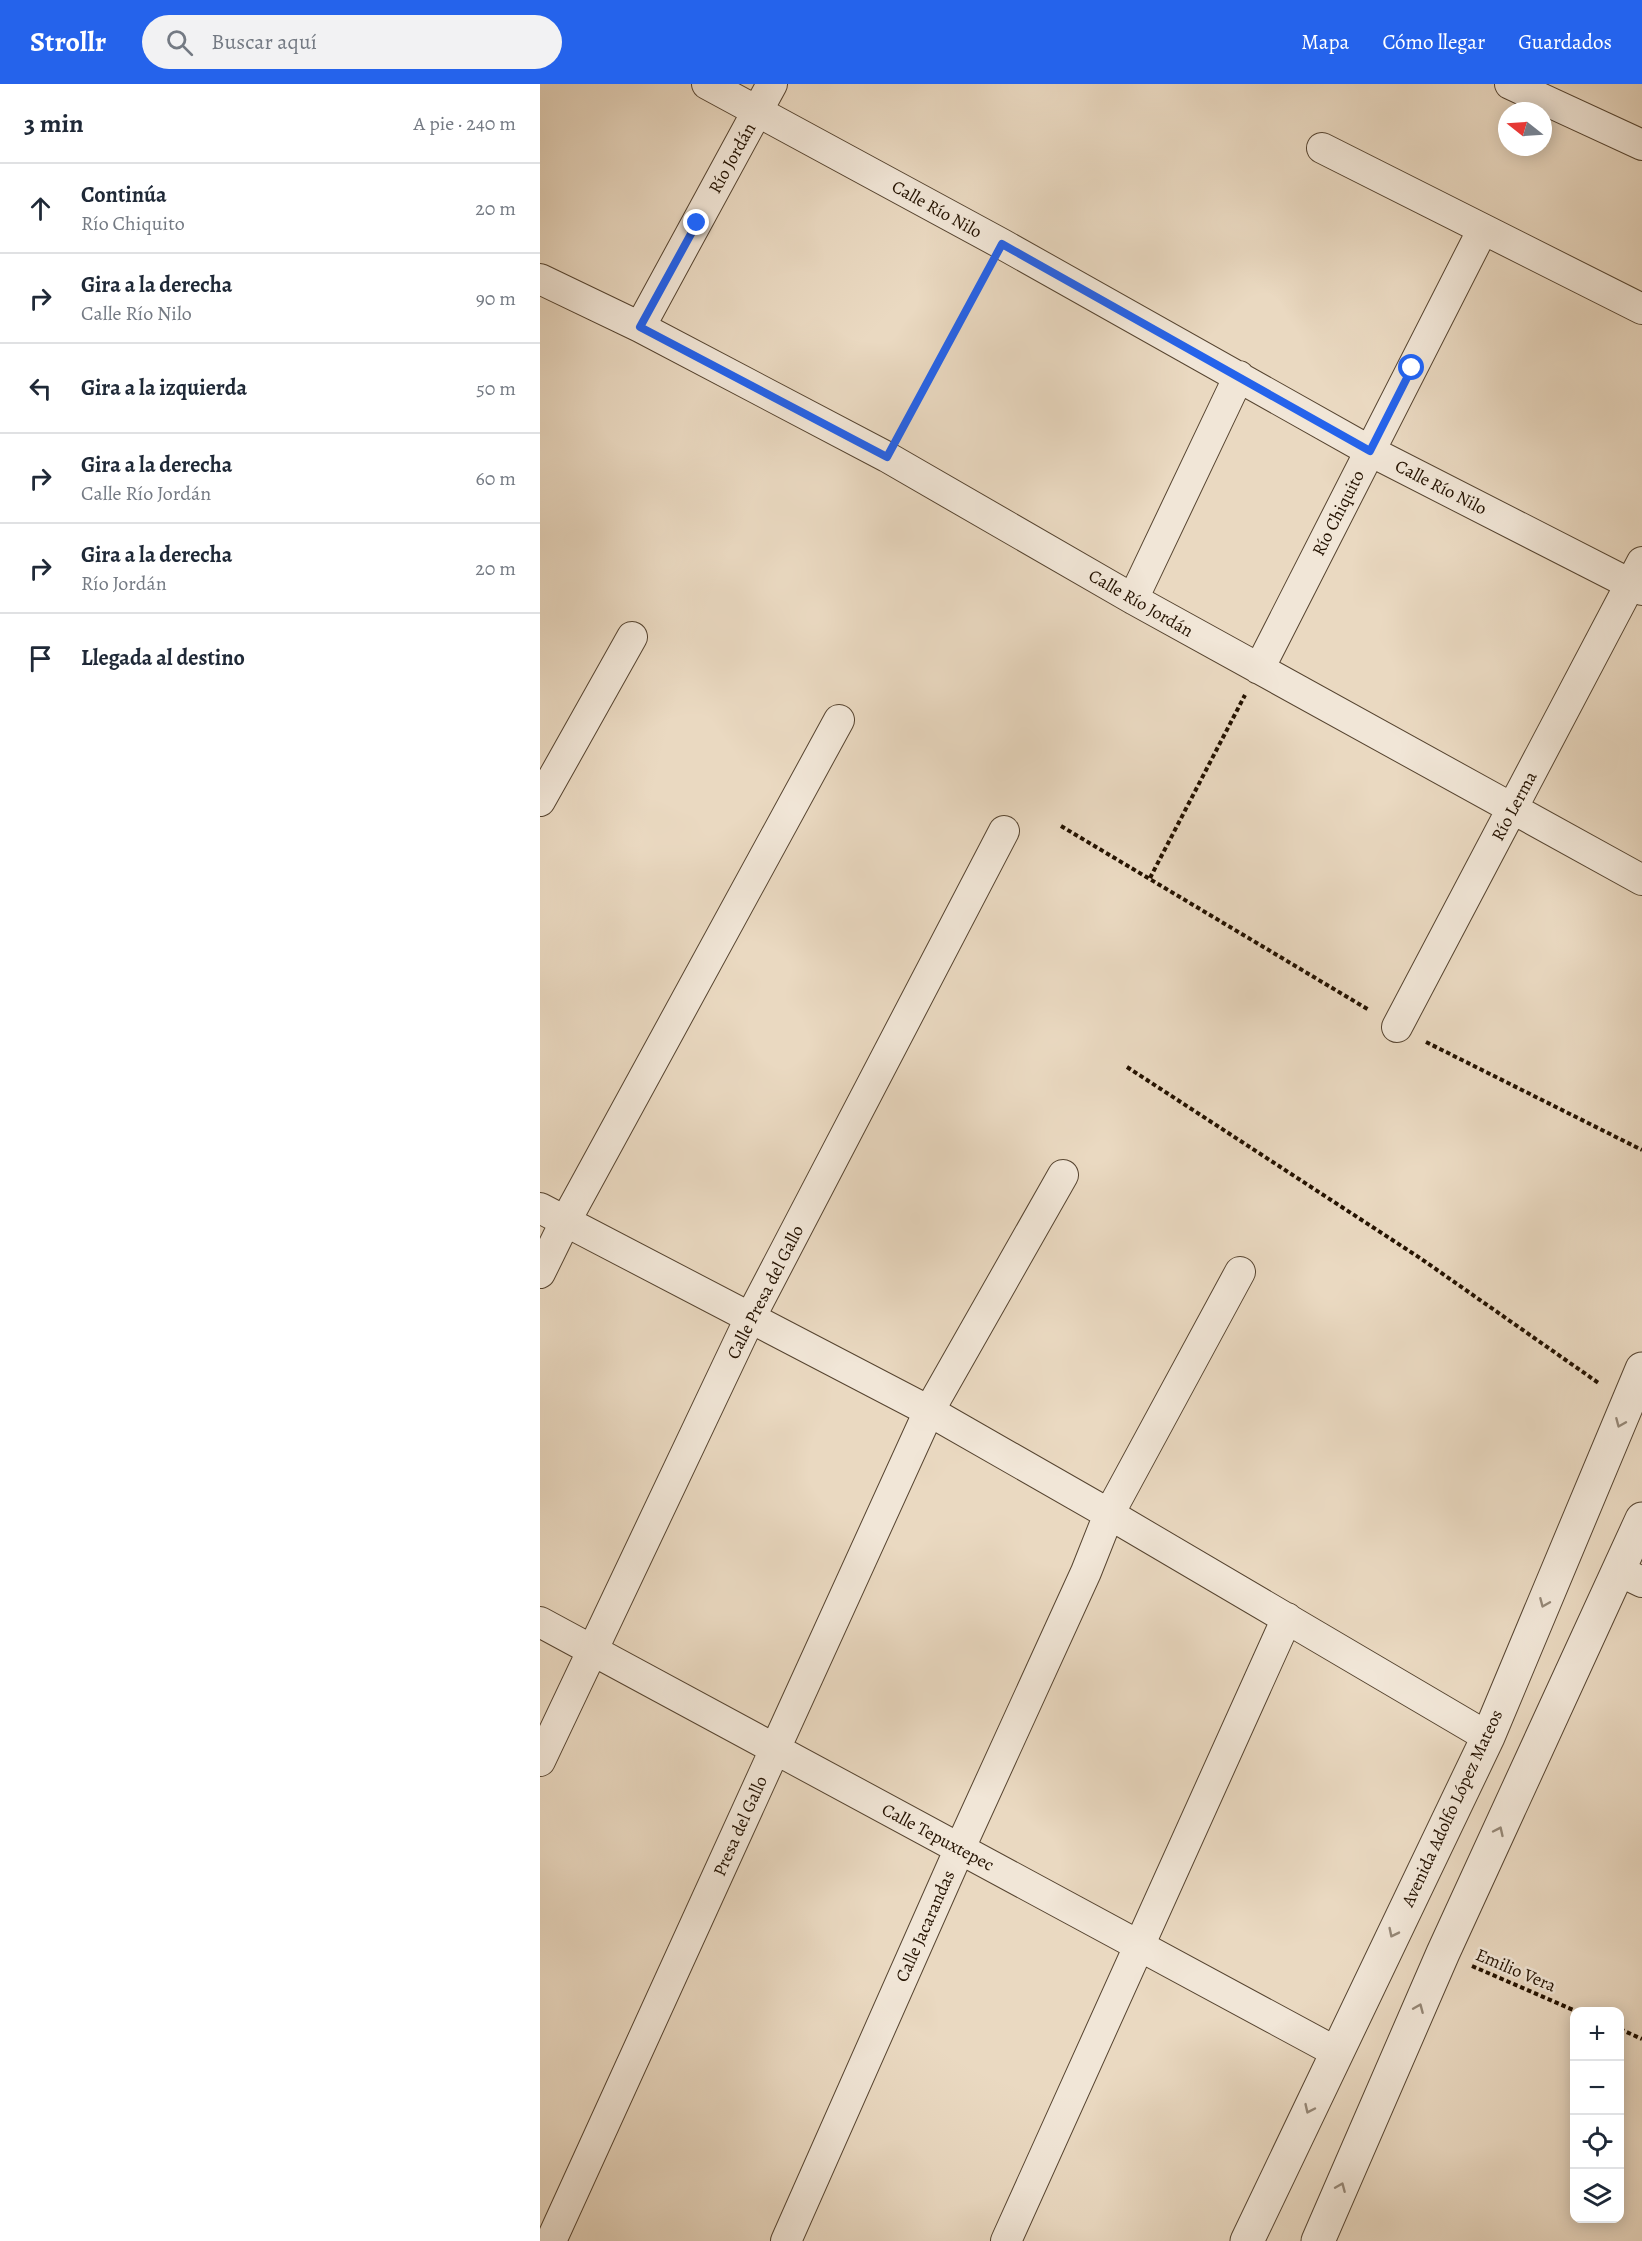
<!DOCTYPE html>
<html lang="es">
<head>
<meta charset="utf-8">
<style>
  :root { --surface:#fff; --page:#f2f2f3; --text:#1f2937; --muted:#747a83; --line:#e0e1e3; --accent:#2563eb }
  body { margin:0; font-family:Alegreya,serif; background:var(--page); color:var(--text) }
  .controls { position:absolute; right:18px; bottom:18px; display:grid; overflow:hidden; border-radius:12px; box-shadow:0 3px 15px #0003 }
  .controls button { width:54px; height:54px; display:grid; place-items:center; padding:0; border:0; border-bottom:2px solid var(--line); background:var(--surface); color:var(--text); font:30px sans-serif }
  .compass { position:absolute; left:958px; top:18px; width:54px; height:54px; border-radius:50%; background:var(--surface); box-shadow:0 3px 15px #0003; rotate:287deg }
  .stop { position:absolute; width:18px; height:18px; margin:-14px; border:4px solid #2563eb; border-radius:50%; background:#fff }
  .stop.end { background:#2563eb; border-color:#fff; box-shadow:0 2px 6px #0008 }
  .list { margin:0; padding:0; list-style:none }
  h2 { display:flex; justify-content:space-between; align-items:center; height:78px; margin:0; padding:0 24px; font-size:26px }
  h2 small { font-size:20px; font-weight:400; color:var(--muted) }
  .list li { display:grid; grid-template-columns:39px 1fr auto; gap:18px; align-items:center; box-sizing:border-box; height:90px; padding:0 24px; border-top:2px solid var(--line) }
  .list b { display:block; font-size:22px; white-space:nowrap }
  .list p { margin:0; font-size:20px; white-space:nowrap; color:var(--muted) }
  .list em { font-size:20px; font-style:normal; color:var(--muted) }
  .icon { flex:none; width:33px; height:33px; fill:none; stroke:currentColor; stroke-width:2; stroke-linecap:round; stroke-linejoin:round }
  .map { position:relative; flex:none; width:1102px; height:2157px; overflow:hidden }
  header { display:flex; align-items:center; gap:36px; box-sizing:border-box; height:84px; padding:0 30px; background:var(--accent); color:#fff }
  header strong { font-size:28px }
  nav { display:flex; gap:33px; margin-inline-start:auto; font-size:21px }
  .search { width:420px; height:54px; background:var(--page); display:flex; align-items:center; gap:15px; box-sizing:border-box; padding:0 21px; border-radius:33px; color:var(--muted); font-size:22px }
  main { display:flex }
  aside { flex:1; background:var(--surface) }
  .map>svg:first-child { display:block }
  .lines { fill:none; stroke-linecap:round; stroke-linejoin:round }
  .minor-casing { stroke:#564430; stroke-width:32 }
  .tertiary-casing { stroke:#564430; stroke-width:35 }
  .path { stroke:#241200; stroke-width:4; stroke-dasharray:4.5 3; stroke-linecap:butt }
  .minor { stroke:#f1e6d7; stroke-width:30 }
  .tertiary { stroke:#f1e6d7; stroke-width:33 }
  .oneway { stroke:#958776 }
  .route { stroke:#2563eb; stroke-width:8 }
  .labels { text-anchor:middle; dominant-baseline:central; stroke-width:5; stroke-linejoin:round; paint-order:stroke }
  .street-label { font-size:18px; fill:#241200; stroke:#f1e6d7 }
</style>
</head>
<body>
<header>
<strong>Strollr</strong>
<div class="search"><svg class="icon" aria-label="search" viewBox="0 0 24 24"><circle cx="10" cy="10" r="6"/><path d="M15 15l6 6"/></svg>Buscar aquí</div>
<nav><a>Mapa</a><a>Cómo llegar</a><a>Guardados</a></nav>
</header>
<main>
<aside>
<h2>3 min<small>A pie · 240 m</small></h2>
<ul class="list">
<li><svg class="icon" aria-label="ahead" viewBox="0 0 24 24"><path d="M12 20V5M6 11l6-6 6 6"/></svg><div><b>Continúa</b><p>Río Chiquito</p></div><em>20 m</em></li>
<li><svg class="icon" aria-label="right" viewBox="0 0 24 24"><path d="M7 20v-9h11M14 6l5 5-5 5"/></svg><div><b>Gira a la derecha</b><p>Calle Río Nilo</p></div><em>90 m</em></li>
<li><svg class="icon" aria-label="left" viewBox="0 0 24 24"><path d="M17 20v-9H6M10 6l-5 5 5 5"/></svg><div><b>Gira a la izquierda</b></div><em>50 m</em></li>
<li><svg class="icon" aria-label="right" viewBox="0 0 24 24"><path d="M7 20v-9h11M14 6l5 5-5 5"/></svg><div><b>Gira a la derecha</b><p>Calle Río Jordán</p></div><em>60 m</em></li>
<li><svg class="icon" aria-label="right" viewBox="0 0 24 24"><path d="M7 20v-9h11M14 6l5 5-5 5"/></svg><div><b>Gira a la derecha</b><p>Río Jordán</p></div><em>20 m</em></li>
<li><svg class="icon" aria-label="arrive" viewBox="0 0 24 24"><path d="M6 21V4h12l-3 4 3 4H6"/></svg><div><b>Llegada al destino</b></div></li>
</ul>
</aside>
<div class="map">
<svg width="1102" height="2157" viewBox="0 0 1102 2157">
  <rect width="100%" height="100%" fill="#ead9c1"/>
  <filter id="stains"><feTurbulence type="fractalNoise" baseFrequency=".00333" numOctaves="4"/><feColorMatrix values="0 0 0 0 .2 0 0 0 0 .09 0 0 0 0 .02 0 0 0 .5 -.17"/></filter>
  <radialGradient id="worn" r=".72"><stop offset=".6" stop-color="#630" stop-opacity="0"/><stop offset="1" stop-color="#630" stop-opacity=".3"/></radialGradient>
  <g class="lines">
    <defs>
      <path id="minor" d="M167 0 462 160 830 367 1102 506
        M970 0 1102 61
        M782 64 1102 225
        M0 195 100 243 347 373 593 515 1102 796
        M100 243 232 0
        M593 515 699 292
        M719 585 943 145
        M0 717 92 553
        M857 943 1102 478
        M0 1124 389 1327 569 1430 948 1653
        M0 1189 25 1138 299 636
        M1079 1487 1102 1498
        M0 1538 796 1968
        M0 1677 210 1234 464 747
        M11 2157 389 1327 523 1091
        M246 2157 420 1764 546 1488 569 1430 700 1188
        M466 2157 747 1534"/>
      <path id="tertiary" d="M707 2157 948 1653 1102 1285
        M778 2157 903 1869 1102 1435"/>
    </defs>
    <use href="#minor" class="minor-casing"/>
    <use href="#tertiary" class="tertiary-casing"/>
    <path class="path" d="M361 345 446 188
      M521 742 829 926
      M610 794 705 611
      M886 958 1102 1066
      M587 983 880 1174 1060 1300
      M932 1882 1038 1928
      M1080 1945 1102 1955"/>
    <use href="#minor" class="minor"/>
    <use href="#tertiary" class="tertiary"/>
  </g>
  <defs><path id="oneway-chevron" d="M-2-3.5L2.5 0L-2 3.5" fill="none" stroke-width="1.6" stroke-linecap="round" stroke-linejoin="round" transform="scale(1.5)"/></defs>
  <g class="oneway">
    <use href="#oneway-chevron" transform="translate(1080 1339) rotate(113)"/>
    <use href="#oneway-chevron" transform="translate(1004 1519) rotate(113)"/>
    <use href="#oneway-chevron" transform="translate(959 1747) rotate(-65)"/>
    <use href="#oneway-chevron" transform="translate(853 1849) rotate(116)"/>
    <use href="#oneway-chevron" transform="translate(879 1924) rotate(-67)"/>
    <use href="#oneway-chevron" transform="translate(769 2025) rotate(115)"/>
    <use href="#oneway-chevron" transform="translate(801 2103) rotate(-67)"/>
  </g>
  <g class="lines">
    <path class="route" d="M157 139 100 243 347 373 462 160 830 367 872 284"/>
  </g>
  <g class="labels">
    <g class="street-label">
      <text transform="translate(192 74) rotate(-61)">Río Jordán</text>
      <text transform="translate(397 125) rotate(29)">Calle Río Nilo</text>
      <text transform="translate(901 403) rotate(27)">Calle Río Nilo</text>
      <text transform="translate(798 429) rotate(-63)">Río Chiquito</text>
      <text transform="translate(601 519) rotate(30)">Calle Río Jordán</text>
      <text transform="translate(974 722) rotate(-62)">Río Lerma</text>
      <text transform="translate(225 1208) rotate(-63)">Calle Presa del Gallo</text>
      <text transform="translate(912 1724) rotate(-65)">Avenida Adolfo López Mateos</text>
      <text transform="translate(200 1742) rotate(-66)">Presa del Gallo</text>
      <text transform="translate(398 1753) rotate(28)">Calle Tepuxtepec</text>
      <text transform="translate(385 1842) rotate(-66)">Calle Jacarandas</text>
      <text transform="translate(976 1886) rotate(23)">Emilio Vera</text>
    </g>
  </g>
  <rect width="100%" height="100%" filter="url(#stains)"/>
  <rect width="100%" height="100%" fill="url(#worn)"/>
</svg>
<div class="controls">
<button>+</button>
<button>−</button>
<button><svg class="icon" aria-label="locate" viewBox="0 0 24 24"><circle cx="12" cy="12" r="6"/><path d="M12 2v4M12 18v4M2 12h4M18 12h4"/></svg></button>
<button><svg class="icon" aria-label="layers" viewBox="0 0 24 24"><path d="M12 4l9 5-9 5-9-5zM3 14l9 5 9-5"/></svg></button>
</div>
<svg class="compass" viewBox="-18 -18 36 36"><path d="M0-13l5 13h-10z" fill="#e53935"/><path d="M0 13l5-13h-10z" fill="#747a83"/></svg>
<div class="stop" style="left:872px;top:284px"></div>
<div class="stop end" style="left:157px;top:139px"></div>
</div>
</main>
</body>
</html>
